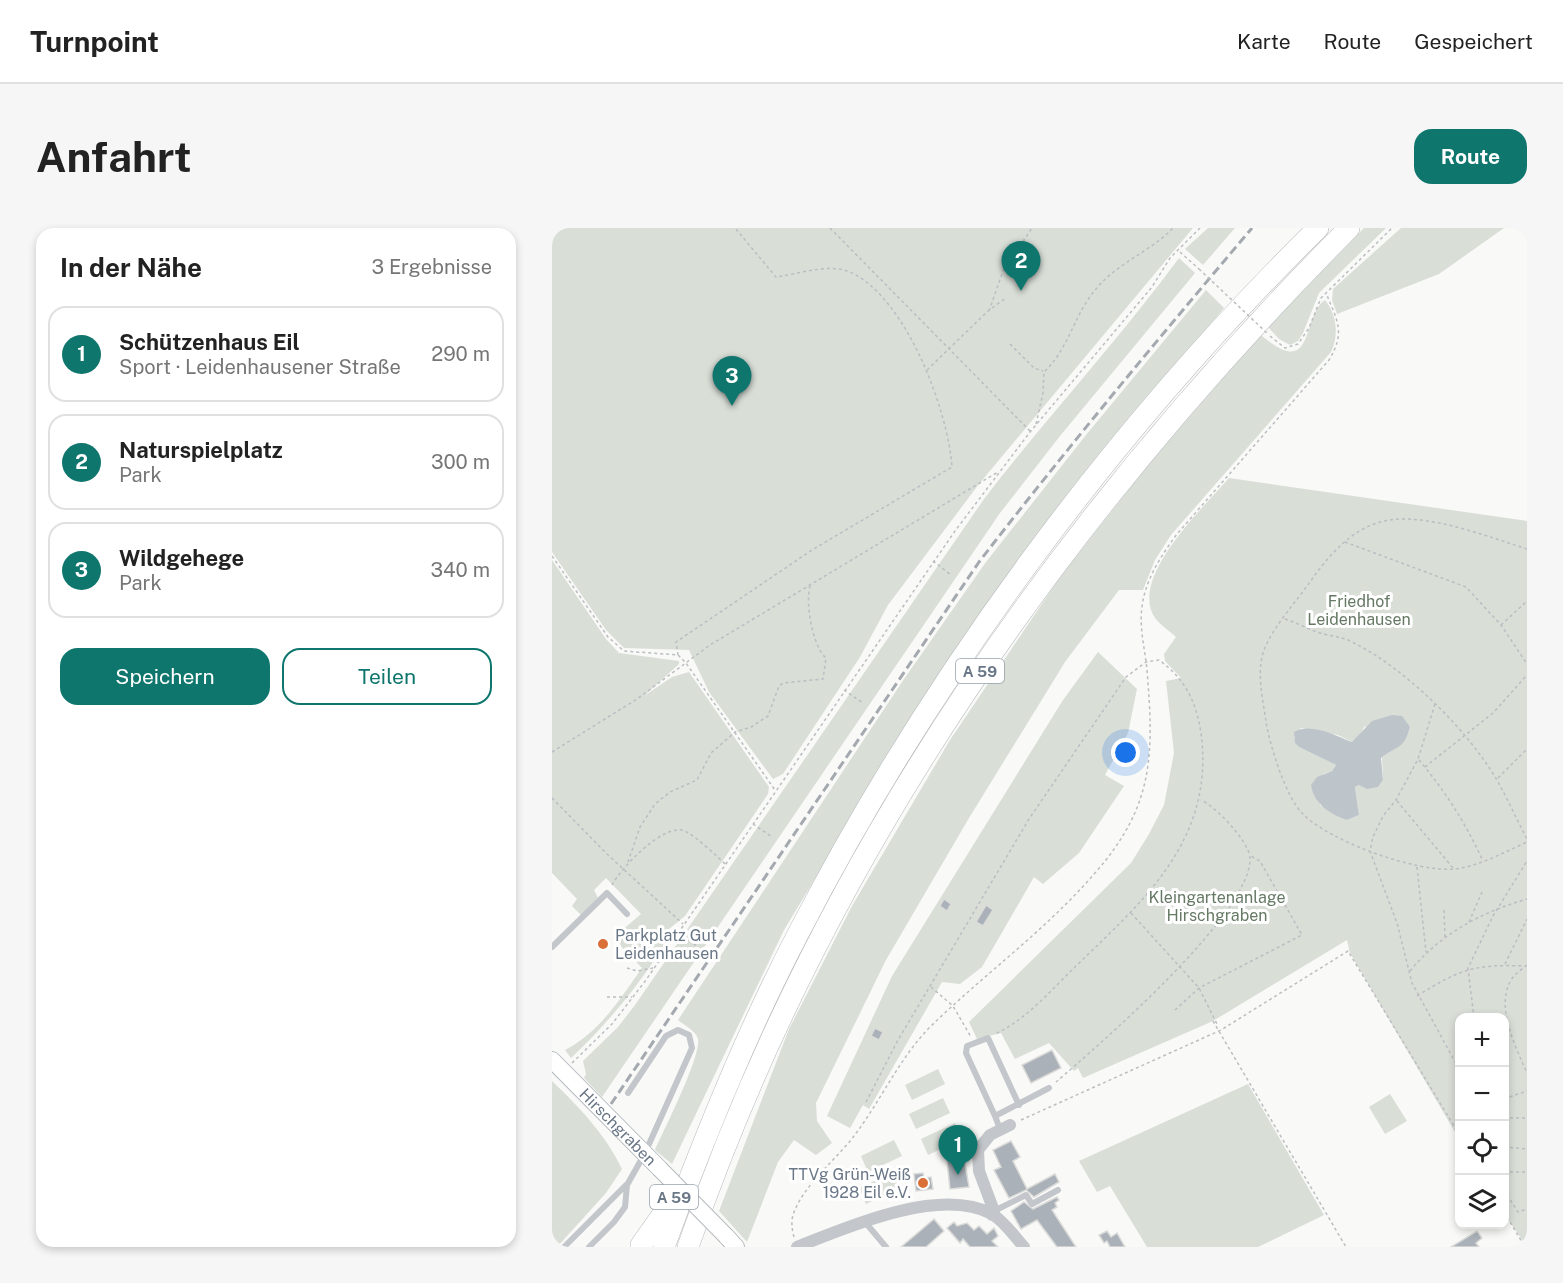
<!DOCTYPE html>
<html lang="de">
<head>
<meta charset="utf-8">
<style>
  :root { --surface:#fff; --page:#f6f6f6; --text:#222; --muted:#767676; --line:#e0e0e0; --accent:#0f766e }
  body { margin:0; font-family:"Public Sans",sans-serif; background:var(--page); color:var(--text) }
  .controls { position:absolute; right:18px; bottom:18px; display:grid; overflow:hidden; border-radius:12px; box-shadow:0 3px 9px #0003 }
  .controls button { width:54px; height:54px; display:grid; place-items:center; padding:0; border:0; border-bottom:2px solid var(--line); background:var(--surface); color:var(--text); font:30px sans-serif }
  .you { position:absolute; left:574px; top:525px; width:21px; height:21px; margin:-15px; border:4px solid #fff; border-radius:50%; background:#1a73e8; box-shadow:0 0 0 9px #1a73e833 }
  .badge { display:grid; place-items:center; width:39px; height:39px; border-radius:50%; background:var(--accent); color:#fff; font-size:20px; font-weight:700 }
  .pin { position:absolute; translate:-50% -50px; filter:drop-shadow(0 2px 3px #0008) }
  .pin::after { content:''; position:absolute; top:32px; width:21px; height:18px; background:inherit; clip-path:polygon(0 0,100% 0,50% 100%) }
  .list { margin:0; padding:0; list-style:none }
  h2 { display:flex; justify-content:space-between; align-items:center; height:78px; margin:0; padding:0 24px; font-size:26px }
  h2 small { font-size:20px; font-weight:400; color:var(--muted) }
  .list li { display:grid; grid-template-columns:39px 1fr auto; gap:18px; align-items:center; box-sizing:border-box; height:96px; margin:0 12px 12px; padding:0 12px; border:2px solid var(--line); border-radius:18px }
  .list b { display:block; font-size:22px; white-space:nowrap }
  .list p { margin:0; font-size:20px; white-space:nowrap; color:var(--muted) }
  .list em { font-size:20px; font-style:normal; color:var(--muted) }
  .actions { display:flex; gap:12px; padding:18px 24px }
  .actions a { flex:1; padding:14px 0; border:2px solid var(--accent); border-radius:18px; text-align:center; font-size:21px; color:var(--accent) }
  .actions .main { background:var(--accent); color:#fff }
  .icon { flex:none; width:33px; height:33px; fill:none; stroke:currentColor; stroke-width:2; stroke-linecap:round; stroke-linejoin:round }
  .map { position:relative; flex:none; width:975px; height:1019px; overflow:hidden; border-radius:18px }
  header { display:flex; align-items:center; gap:36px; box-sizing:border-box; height:84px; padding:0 30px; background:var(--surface); border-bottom:2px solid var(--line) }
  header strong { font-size:28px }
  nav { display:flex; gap:33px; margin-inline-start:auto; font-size:21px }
  .intro { display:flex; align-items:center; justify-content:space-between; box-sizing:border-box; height:144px; padding:0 36px }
  h1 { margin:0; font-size:42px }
  .button { padding:15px 27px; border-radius:18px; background:var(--accent); color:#fff; font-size:21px; font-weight:700 }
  main { display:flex; gap:36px; padding:0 36px }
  aside { flex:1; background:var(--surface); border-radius:18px; box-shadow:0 3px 9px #0003 }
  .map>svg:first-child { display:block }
  .green { fill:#d9ded7; fill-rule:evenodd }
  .water { fill:#bdc5cb }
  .building { fill:#aab1b8; stroke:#dbdbd9; stroke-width:1.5 }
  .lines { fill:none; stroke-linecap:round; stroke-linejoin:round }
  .secondary-casing { stroke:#b5babf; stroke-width:18 }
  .highway-casing { stroke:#b6b9bd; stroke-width:22 }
  .path { stroke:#bbbdc1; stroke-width:1.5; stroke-dasharray:3 3; stroke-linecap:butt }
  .lane { stroke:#c3c6ca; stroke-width:6 }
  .street { stroke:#c3c6ca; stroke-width:12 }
  .secondary { stroke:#fff; stroke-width:16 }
  .highway { stroke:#fff; stroke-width:21 }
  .rail { stroke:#a4a9b0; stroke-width:3; stroke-dasharray:9 4.5; stroke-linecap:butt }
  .secondary-bridge-casing { stroke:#b5babf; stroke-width:18; stroke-linecap:butt }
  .path-bridge { stroke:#bbbdc1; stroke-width:1.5; stroke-dasharray:3 3; stroke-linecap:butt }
  .secondary-bridge { stroke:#fff; stroke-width:16 }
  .poi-dot { fill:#da7037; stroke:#fff; stroke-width:2 }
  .labels { text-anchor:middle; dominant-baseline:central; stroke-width:6; stroke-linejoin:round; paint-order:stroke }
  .shield { fill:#fff; stroke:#97a0ab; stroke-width:1.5 }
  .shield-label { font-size:15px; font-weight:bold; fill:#6a7787 }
  .park-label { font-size:16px; fill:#667965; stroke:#fff }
  .poi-label { font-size:16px; fill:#6a7787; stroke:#fff; text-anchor:start }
  .street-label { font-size:16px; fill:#6a7787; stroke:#fff }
</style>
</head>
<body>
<header>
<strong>Turnpoint</strong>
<nav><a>Karte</a><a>Route</a><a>Gespeichert</a></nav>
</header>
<div class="intro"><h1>Anfahrt</h1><a class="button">Route</a></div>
<main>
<aside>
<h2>In der Nähe<small>3 Ergebnisse</small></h2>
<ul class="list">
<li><span class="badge">1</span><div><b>Schützenhaus Eil</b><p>Sport · Leidenhausener Straße</p></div><em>290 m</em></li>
<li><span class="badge">2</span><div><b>Naturspielplatz</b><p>Park</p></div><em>300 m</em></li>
<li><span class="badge">3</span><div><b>Wildgehege</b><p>Park</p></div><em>340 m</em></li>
</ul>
<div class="actions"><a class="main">Speichern</a><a>Teilen</a></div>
</aside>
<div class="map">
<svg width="975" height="1019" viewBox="0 0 975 1019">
  <rect width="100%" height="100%" fill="#f9f9f7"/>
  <path class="green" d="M0 0H641L427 256 336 377 308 429 231 546 221 551 157 464 137 422 72 420 54 402 0 324Z
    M656 0H683L651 37 633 21Z
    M812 0H834L767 65 751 105 746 113 738 117 727 111 716 99Z
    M849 0H952L887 46 785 86 780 72 781 61Z
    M627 30 643 45 508 208 448 285 50 869 32 850 34 846 31 833 66 799 83 777 432 271C495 189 566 113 627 30Z
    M654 62 672 80 553 222 373 468 232 702 120 936 103 922C112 902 149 829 146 811 144 803 132 797 126 792L352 451 434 334 534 207Z
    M773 72C785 87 787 107 779 124L619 307 603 332 591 362H567L513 434 417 590 334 732 264 875 265 893 280 915 264 927 242 912 226 934 195 1014 167 983 237 801 300 678 398 512 508 349 603 228 709 107C764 154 749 87 773 72Z
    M677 250 975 293V1019L953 987 952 790H908L907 911 798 725 795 712 661 793 531 850 526 840 522 843 497 815 463 831 449 805 425 811 417 794 579 635 597 606 612 577 622 525 614 453 629 450 613 433 612 426 624 409C618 403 608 397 603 390 576 350 652 279 677 250ZM851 492 858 499C854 517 843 519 830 529L831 552 826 559 807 557 803 559 807 587 795 592 768 577 771 546 780 543 784 537 747 519 742 509 749 500 786 507 800 514 808 509 812 499Z
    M0 332 54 411 67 425 127 433V436L92 468 120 449 137 444 217 559 216 566 133 688 117 701V710C86 758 61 790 19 830L13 822C48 804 68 771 90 740L61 710 89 686 54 650 42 662 46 670 29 687 20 678 25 671 0 645Z
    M546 424 585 461 576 505 553 547 572 558 527 625 491 656 482 649 430 739 408 756 390 754 317 881 311 877 298 900 275 888 340 748 511 472Z
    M386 841 393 856 360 872 353 857Z
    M0 853C27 879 54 907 70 941L54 965 5 1019H0Z
    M696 856 772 987 706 1019H595L558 958 545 964 527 933Z
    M838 866 855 893 833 906 817 879Z
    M391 870 398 885 364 901 357 886Z
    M403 895 410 911 376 927 369 911Z
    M342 912 350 928 316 944 309 928Z
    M340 945 347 960 314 976 307 960Z"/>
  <path class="water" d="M840 487 850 488 858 499C852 522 845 517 829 530L831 552 826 559 815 561 807 557 803 559 807 587 795 592C778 586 762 576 759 557L765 549 780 543 784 537 747 519 743 515 742 504C759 494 784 508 800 514L820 493Z"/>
  <path class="building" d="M392 671 399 676 395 683 388 678Z
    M434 677 441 682 431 698 424 694Z
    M323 800 331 804 327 812 319 808Z
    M500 822 509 840 479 855 470 837Z
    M459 913 468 929 461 933 475 961 503 946 507 954 482 969 474 962 457 970 442 942 449 939 441 922Z
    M411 923 417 959 398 961 394 924Z
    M371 945 372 950 379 949 381 961 364 963 362 946Z
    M505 969 507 972 503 975 505 979 500 982 524 1019H505L485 992 469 1001 459 983 472 974 481 981Z
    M382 991 392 1003 374 1019H349Z
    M402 994 405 998 415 995 422 1002 427 998 435 1006 442 1000 446 1008 440 1013 446 1019H418L411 1011 408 1015 395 1000Z
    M555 1003 559 1009 565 1005 573 1019H558L555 1013 552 1015 547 1007Z
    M925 1003 930 1010 924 1015 927 1019H899Z"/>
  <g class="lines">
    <defs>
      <g id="secondary">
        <path id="s1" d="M0 832 108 941"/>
        <path d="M174 1008 184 1019"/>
      </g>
      <path id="highway" d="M89 1017 118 976
        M112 1019C151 912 194 805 247 704 380 447 560 203 766 0
        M136 1019C270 629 508 291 797 0"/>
    </defs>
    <use href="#secondary" class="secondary-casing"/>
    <use href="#highway" class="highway-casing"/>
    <path class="path" d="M278 0 478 203
      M628 24 647 41
      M437 83 451 43 480 0
      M718 108 733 120 746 116 757 100 769 70 840 0
      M458 116 482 140 491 143
      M375 142 436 83 454 70
      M484 196 491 165 492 144C517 121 522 86 544 61 565 35 598 24 621 0
      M793 314 914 359 949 397 975 436
      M975 321C937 309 878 286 838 292 802 297 777 327 758 354 743 375 721 399 712 422 704 445 711 471 714 494 718 518 734 570 751 586 777 613 865 645 903 641 927 638 953 624 975 614
      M0 328 56 409 72 423 126 427 134 435 223 562
      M381 333 399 347
      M733 391C746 395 759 403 772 406 783 409 792 409 802 415 854 441 917 503 946 554 956 572 965 592 975 611
      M949 397 975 373
      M126 427 124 414 260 322 400 239C396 182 354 69 298 44 277 35 246 46 224 49L183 0
      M292 462 311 475
      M883 476 866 531 844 572 831 588 821 609 818 623 845 695 860 755 908 843
      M0 524 85 471 158 417 446 244
      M867 532C893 563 913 594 930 631
      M873 539 941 485 975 447
      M946 550 975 521
      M0 570 55 626 131 696
      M845 573 901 640
      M201 596 220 609
      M76 634 88 599 103 576 118 564 145 552 159 525 183 504 199 499 216 488 227 458 231 455 271 451 274 430C261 419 253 376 258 358
      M865 639 874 724
      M60 657C69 640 112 594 133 603 143 608 164 627 173 636
      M892 682 893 709
      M579 685 647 760 665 796
      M917 694 930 664
      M127 705 146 719
      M953 736 975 691
      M975 737C969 742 961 747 958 754 944 780 964 820 975 845
      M75 740 85 743 101 740
      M858 743C888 706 930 684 975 671
      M379 759 401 778 419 809
      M865 768C908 741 923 736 973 738
      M55 769H80
      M623 782 647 760 750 707 708 633 699 628
      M922 790 916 740 941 688 975 633
      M661 793 794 1019
      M20 835 60 796 94 752 403 303 478 204 600 59 618 30 648 0
      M504 854C547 817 700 685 698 630 697 613 663 578 649 572
      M952 871 975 863
      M314 874 346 812 477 591 574 449 594 434 607 432C636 453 646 478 650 513 659 615 591 673 524 738 500 761 475 791 445 805
      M952 890H975
      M469 892 669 802 796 723 908 908
      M952 919 975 921
      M952 944H975
      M952 962 966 984 975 981
      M952 984 973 1019
      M242 1009C240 1002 239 994 241 987 251 957 283 933 302 908 328 874 347 831 377 800 431 747 493 703 543 645 602 578 602 527 595 442 593 421 587 400 590 379 593 352 609 328 625 306L777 132C794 104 785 92 774 65"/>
    <path class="lane" d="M0 719 55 665 75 686
      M443 888 414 825 415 818 436 810 467 877
      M448 901 443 888 497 860
      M442 983 474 967 480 976 506 962
      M313 994 334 1019
      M12 1019 74 957
      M37 1019 62 994 73 979 75 957 93 925 140 820 137 807 126 802 114 808 76 865"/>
    <path class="street" d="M440 987 442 983 427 943 426 922 438 907 458 897
      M245 1019C295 999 388 958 440 986 453 994 462 1008 472 1019"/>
    <use href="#secondary" class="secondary"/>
    <use href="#highway" class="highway"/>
    <path class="rail" d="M59 876 427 334C515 220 607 110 700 0"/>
    <defs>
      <path id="secondary-bridge" d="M108 941 174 1008"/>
    </defs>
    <use href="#secondary-bridge" class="secondary-bridge-casing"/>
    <path class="path-bridge" d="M647 41 716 106"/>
    <use href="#secondary-bridge" class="secondary-bridge"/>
  </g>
  <g class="poi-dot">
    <circle cx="51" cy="716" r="6"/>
    <circle cx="371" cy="955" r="6"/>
  </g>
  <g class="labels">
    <g class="shield">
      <rect x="404" y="431" width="48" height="24" rx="4.5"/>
      <rect x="98" y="957" width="48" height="24" rx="4.5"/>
    </g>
    <g class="shield-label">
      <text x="428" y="443">A 59</text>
      <text x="122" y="969">A 59</text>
    </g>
    <g class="park-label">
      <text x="807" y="373">Friedhof<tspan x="807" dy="18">Leidenhausen</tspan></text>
      <text x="665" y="669">Kleingartenanlage<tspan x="665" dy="18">Hirschgraben</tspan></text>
    </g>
    <g class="poi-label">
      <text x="63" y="707">Parkplatz Gut<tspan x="63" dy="18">Leidenhausen</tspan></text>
      <text x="359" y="946" text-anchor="end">TTVg Grün-Weiß<tspan x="359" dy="18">1928 Eil e.V.</tspan></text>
    </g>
    <g class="street-label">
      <text stroke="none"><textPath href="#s1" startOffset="94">Hirschgraben</textPath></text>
    </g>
  </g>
</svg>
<div class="controls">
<button>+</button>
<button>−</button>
<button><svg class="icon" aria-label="locate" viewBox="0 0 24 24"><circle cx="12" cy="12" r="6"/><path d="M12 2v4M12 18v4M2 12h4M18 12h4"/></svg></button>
<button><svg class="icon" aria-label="layers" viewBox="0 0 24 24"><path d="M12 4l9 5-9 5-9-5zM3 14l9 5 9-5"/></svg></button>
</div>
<div class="you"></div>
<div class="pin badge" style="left:406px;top:947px">1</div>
<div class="pin badge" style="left:469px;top:63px">2</div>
<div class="pin badge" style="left:180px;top:178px">3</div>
</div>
</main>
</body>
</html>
